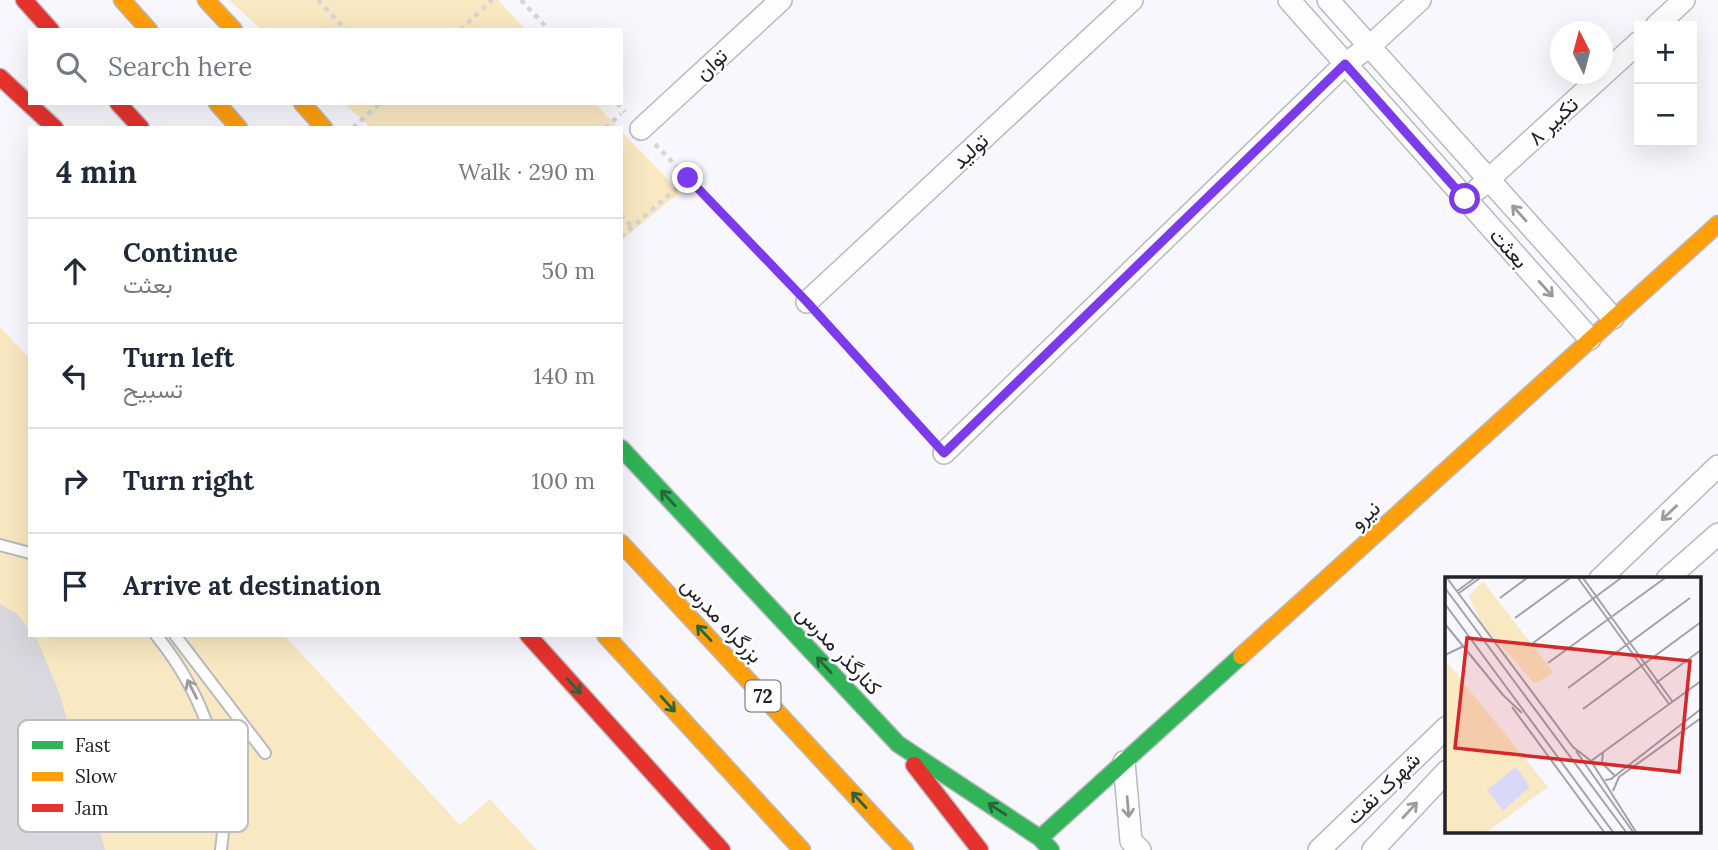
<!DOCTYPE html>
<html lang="en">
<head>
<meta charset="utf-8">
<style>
  :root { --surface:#fff; --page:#f6f6f7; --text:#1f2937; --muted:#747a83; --line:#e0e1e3 }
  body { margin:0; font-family:Lora,Vazirmatn,serif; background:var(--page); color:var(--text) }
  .controls { position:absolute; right:21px; top:21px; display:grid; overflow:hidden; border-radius:0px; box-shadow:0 7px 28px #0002 }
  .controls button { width:63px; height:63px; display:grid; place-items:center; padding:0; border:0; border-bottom:2px solid var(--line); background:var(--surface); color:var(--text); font:35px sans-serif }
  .compass { position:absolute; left:1550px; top:21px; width:63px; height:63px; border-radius:50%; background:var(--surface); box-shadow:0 7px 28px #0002; rotate:354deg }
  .stop { position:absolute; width:21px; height:21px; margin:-16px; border:5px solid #7c3aed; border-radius:50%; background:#fff }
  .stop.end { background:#7c3aed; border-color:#fff; box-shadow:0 2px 7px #0008 }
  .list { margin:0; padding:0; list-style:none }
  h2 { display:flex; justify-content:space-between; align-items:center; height:91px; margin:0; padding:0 28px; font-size:30px }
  h2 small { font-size:23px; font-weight:400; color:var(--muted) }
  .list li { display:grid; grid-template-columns:46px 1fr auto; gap:21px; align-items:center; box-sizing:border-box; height:105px; padding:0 28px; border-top:2px solid var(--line) }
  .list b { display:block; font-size:26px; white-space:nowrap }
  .list p { margin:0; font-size:23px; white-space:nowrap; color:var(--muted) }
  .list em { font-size:23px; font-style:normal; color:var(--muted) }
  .icon { flex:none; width:38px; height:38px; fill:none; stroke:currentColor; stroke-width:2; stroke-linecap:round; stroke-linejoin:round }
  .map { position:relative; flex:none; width:1718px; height:850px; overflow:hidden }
  .search { position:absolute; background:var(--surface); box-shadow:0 7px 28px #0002; left:28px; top:28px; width:595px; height:77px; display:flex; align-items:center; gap:18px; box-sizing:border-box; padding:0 24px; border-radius:0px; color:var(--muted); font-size:26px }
  .panel { position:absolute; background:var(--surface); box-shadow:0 7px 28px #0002; left:28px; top:126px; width:595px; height:511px; border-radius:0px }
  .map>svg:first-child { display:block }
  .green { fill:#f9e9c2 }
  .building { fill:#d8d8de }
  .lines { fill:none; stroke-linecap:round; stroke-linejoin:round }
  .lane-casing { stroke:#b9b9bf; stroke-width:14 }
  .street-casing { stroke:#b9b9bf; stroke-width:24 }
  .fast-casing { stroke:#b9b9bf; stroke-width:19 }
  .slow-casing { stroke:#b9b9bf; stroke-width:19 }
  .jam-casing { stroke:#b9b9bf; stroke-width:19 }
  .path { stroke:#d6d6d9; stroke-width:4.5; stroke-dasharray:5 5; stroke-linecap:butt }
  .lane { stroke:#fefeff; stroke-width:10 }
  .street { stroke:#fefeff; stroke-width:21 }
  .fast { stroke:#30b455; stroke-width:16 }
  .slow { stroke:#ff9f0a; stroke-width:16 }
  .jam { stroke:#e5322d; stroke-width:16 }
  .oneway { stroke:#9b9b9e }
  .oneway2 { stroke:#28643c }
  .route { stroke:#7c3aed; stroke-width:9 }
  .labels { text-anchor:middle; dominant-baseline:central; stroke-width:5; stroke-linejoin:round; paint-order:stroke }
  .shield { fill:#fff; stroke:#646468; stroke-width:2 }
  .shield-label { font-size:19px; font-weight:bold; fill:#222228 }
  .street-label { font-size:21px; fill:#222228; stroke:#fff }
  .inset-road { fill:none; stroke:#a2a2a8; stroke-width:2 }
  .view { fill:#d62828; fill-opacity:0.15; stroke:#d62828; stroke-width:3.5 }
  .inset-edge { fill:none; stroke:#222228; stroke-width:3.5 }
  .key { fill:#fff; stroke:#bdbdbe; stroke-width:2 }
  .key-label { font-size:19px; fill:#222228 }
</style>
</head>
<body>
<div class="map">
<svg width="1718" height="850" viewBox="0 0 1718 850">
  <rect width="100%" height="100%" fill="#f7f7fd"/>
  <path class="green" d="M229 0H498L526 30H262Z
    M344 103H595L618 128H371Z
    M621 131 680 192 621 241Z
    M0 327 30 359V635H284L460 825 490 799 537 850H0Z"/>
  <path class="building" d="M0 604 17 614 30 630V635H34L36 637 59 692 105 850H0Z"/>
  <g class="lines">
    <defs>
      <path id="lane" d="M0 545 30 553
        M156 635C204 694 233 773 221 850
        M175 635 265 753"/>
      <path id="street" d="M1289 0 1590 339
        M1328 0 1613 318
        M1656 26 1684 0
        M641 129 781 0
        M1478 189 1639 42
        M807 302 1132 0
        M944 453 1345 64 1370 46 1420 0
        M1600 579 1718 466
        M1667 579 1718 534
        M1124 762 1131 841 1140 850
        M1319 850 1447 727
        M1373 850 1447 771"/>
      <path id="fast" d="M621 448 898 744 1040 838 1051 850
        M1040 838 1241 656"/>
      <path id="slow" d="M122 0 149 30
        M206 0 234 30
        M217 103 239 128
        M302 103 324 128
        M621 543 905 850
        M605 635 802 850
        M1241 656 1718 224"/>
      <path id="jam" d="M24 0 51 30
        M0 77 55 128
        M118 103 141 128
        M528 635 722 850
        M914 765 980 850"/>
    </defs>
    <use href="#lane" class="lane-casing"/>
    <use href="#street" class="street-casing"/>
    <use href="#fast" class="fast-casing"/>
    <use href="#slow" class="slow-casing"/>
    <use href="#jam" class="jam-casing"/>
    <path class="path" d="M318 0 346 30
      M521 0 549 30
      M460 30 492 0
      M617 103 625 112
      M353 128 380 103
      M605 128 621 114
      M655 144 792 286
      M621 214 632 227
      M621 237 688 178
      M822 318 929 436"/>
    <use href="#lane" class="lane"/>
    <use href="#street" class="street"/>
    <use href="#fast" class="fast"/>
    <use href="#slow" class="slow"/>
    <use href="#jam" class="jam"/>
  </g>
  <defs><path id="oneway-shaft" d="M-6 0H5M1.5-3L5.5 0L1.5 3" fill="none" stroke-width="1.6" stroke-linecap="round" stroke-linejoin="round" transform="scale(1.75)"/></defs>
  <g class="oneway">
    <use href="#oneway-shaft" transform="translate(1519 213) rotate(-132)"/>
    <use href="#oneway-shaft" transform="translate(1546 289) rotate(48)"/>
    <use href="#oneway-shaft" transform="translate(1669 513) rotate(136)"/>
    <use href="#oneway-shaft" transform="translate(192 689) rotate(-117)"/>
    <use href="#oneway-shaft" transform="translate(1128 807) rotate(85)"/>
    <use href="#oneway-shaft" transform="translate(1410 810) rotate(-47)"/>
  </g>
  <g class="oneway2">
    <use href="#oneway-shaft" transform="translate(668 498) rotate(-133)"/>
    <use href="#oneway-shaft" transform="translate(704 633) rotate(-133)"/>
    <use href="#oneway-shaft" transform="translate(824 665) rotate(-133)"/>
    <use href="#oneway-shaft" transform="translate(574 686) rotate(48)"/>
    <use href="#oneway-shaft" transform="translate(668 704) rotate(48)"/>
    <use href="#oneway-shaft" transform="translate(859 800) rotate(-133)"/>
    <use href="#oneway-shaft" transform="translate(997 809) rotate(-147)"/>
  </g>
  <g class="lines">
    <path class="route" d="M688 178 807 302 944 453 1345 64 1465 199"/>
  </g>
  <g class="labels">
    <rect class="shield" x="745.5" y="680.5" width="35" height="31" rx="5"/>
    <g class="shield-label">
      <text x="763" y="696">72</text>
    </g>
    <g class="street-label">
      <text transform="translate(711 64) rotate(-43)">توان</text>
      <text transform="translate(1553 121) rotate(-43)">تکبیر ۸</text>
      <text transform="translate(970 151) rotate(-43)">تولید</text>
      <text transform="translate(1509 248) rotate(48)">بعثت</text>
      <text transform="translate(1365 515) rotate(-42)">نیرو</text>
      <text transform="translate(722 620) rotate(47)">بزرگراه مدرس</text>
      <text transform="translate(839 650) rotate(47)">کنارگذر مدرس</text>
      <text transform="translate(1383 788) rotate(-44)">شهرک نفت</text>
    </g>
  </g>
  <g transform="translate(1445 577)">
    <rect width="256" height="256" fill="#f7f7fd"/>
    <path d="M38 4 108 95 90 107 36 46 24 19ZM0 83 103 210 42 255H0Z" fill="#f9e9c2"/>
    <path d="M71 190 85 210 58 234 42 213Z" fill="#d9d8f9"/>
    <path class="inset-road" d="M2 1 128 170 146 184 191 255M133 1 224 127M138 1 227 124M0 11 181 255M12 14 30 1M14 16 35 1M55 21 82 1M0 27 168 255M70 41 125 1M0 47 58 118M88 66 176 1M0 78 19 69M103 86 220 1M211 106 256 73M123 111 245 21M58 118 77 136M67 130 159 255M138 132 256 45M131 174 188 255M158 175 157 186 170 199M146 184 256 104M160 203 166 202 256 132M168 214 174 200 256 141"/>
    <path class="view" d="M22 61 245 84 234 195 10 171Z"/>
    <rect width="256" height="256" class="inset-edge"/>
  </g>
  <rect x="18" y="720" width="230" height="112" rx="10" class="key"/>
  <rect x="32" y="741" width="31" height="8" fill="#30b455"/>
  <rect x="32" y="772" width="31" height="9" fill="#ff9f0a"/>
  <rect x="32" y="804" width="31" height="8" fill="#e5322d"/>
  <g class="key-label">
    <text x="75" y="752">Fast</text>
    <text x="75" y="783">Slow</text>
    <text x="75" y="815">Jam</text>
  </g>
</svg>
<div class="controls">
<button>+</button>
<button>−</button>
</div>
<svg class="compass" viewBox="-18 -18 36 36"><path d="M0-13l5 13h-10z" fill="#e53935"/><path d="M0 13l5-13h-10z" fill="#747a83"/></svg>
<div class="stop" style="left:1465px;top:199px"></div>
<div class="stop end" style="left:688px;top:178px"></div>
<div class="search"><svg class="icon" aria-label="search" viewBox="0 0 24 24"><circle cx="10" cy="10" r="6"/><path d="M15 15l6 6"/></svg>Search here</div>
<section class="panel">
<h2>4 min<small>Walk · 290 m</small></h2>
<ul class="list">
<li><svg class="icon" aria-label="ahead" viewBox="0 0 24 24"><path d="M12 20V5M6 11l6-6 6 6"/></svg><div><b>Continue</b><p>بعثت</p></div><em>50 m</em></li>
<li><svg class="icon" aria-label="left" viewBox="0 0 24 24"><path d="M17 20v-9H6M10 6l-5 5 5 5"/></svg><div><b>Turn left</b><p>تسبیح</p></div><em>140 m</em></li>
<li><svg class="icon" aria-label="right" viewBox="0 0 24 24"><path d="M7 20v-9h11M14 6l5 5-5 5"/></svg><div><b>Turn right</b></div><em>100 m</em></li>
<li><svg class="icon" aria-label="arrive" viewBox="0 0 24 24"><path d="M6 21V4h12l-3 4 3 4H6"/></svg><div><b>Arrive at destination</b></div></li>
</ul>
</section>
</div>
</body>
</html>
